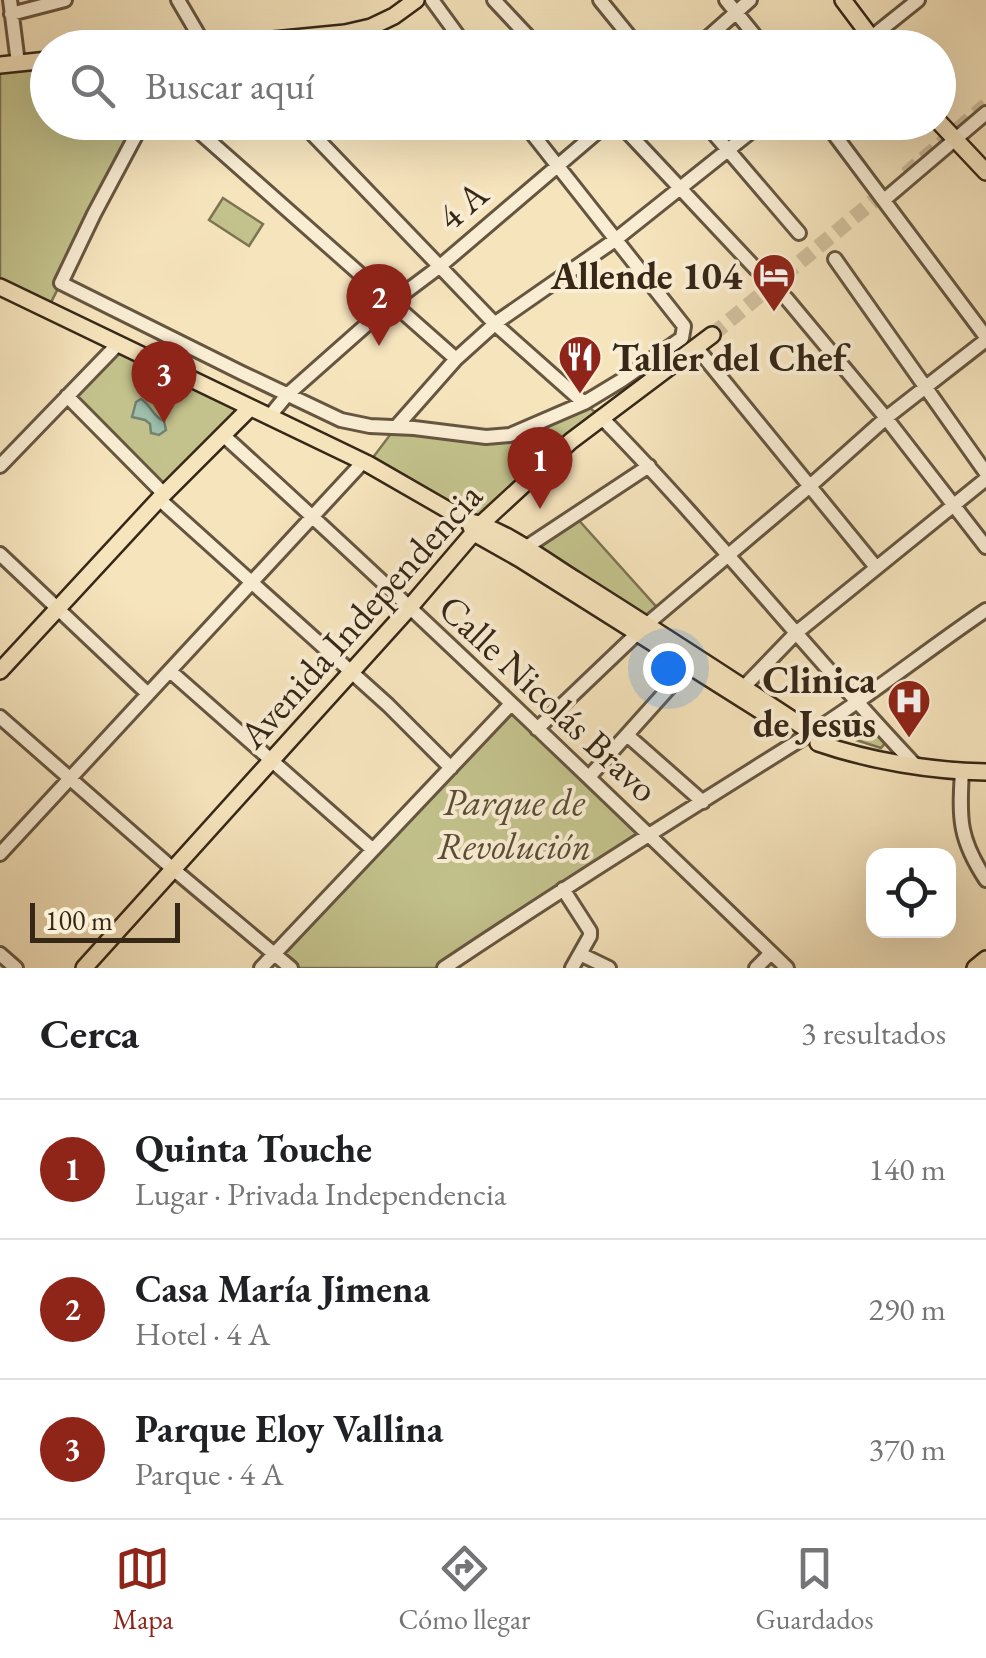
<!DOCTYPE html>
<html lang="es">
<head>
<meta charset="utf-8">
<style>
  :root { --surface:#fff; --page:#f6f6f6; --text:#202124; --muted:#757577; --line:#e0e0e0; --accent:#8f2418 }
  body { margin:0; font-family:"EB Garamond",serif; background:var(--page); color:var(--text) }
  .controls { position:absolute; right:30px; bottom:30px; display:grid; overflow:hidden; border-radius:20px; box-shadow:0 10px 40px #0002 }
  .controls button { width:90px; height:90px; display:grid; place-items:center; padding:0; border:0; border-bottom:2px solid var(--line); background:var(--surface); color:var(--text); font:50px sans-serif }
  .scale { position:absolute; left:30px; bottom:25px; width:150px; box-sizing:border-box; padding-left:10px; border:5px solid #362717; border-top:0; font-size:28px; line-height:35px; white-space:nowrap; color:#362717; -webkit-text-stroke:8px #f9edd4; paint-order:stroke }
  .you { position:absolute; left:668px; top:668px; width:35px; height:35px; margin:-25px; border:8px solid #fff; border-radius:50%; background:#1a73e8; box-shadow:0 0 0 15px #1a73e833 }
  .badge { display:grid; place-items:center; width:65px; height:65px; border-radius:50%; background:var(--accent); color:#fff; font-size:32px; font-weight:700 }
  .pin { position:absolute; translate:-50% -82px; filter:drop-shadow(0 2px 5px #0008) }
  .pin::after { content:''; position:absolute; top:52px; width:35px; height:30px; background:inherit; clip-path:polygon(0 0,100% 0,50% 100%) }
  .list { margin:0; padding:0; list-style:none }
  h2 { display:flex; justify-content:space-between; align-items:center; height:130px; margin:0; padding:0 40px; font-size:42px }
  h2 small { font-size:32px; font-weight:400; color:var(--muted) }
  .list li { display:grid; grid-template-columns:65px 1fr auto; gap:30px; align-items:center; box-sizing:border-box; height:140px; padding:0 40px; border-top:2px solid var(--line) }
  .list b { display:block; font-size:38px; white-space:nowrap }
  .list p { margin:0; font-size:32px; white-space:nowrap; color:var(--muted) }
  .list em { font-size:32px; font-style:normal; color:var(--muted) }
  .icon { flex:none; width:55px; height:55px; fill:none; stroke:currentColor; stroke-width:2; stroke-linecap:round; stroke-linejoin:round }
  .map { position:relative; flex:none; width:986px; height:968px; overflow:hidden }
  .search { position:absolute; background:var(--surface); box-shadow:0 10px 40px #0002; left:30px; right:30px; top:30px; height:110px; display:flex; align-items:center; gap:25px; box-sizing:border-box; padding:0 35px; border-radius:55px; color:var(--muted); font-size:38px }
  .sheet { height:550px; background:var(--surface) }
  nav { display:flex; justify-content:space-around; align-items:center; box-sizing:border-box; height:140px; border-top:2px solid var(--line); background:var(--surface); font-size:28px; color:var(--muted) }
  nav a { display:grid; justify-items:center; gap:5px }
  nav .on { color:var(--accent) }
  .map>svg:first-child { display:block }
  .green { fill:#c3c28c; stroke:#7c7452; stroke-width:2.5 }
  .water { fill:#9dbfac; stroke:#748270; stroke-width:2.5 }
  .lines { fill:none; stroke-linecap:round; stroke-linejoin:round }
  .major-tunnel { stroke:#d0be9c; stroke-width:15; stroke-dasharray:15 8; stroke-linecap:butt }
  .minor-casing { stroke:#665640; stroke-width:18 }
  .major-casing { stroke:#362717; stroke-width:20 }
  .minor { stroke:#f9edd4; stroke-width:12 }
  .major { stroke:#f6e4bd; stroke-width:15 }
  .labels { text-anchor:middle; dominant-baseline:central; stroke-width:8; stroke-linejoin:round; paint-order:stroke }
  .street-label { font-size:38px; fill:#362717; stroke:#f9edd4 }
  .poi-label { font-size:38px; font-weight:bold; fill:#362717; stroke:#f9edd4; text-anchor:end }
  .park-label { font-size:38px; font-style:italic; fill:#594e34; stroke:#f9edd4 }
</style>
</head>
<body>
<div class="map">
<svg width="986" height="968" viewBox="0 0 986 968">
  <rect width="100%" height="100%" fill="#f6e4bd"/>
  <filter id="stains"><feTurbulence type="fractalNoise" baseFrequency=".002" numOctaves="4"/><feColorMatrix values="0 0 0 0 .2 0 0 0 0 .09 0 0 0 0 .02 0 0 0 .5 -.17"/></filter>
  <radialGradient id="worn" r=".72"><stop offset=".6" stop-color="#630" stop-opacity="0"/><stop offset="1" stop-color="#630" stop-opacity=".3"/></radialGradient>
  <path class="green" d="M47 60 48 122 143 123 47 310 0 287V65Z
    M223 198 263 224 249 246 209 220Z
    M118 344 250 408 164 494 67 396Z
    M584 403 601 417 481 524 368 464 396 427 485 437Z
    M575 516 661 612 646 625 525 549Z
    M511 704 648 833 449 968H291L272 954Z
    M860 715 887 741 881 748 834 733Z"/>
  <path class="water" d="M141 399C152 406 152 416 164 421L166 430 159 435 151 433 150 424 145 420 132 417 136 402Z"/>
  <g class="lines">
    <path class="major-tunnel" d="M906 174 986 105
      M712 335 888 189"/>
    <defs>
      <path id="minor" d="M10 0 18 63
        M178 0 205 46
        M432 0 467 48
        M494 0 539 48
        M600 0 639 48
        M726 0 765 48
        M11 14 65 0
        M696 48 750 0
        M858 48 918 0
        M143 122 94 214 61 283 242 373 341 420 370 426 414 428 486 437 510 435 584 403 622 380 682 338 684 326 523 122
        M188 122 456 359
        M301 122 495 324 584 403
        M618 122 756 269
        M704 122 799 233
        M825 122 986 337
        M884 200 986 113
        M835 259 986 473
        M786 298 886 418 986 547
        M696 347 875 566
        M67 396 164 494
        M269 417 287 395 391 303 439 267 609 122
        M601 417C711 529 808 652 916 766
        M396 427 456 359 497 322 615 240 763 122
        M223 435C415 609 601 789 787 968
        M0 466 118 344
        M159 499 388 705 451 768
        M525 548 649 466
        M0 554 148 694
        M170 671 372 849
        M739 692 796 633 986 479
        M0 717 173 869 291 968
        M537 729 646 625 810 486 886 418 986 340
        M627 735 703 802
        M962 771C959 819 959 839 986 880
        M589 777 694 660
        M0 854 363 462
        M563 889 590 931V936L572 968
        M0 954 16 968
        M580 954 609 968
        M261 968 511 704
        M444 968C565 887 688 810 811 733 871 695 927 650 986 610
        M756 968 771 953"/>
      <path id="major" d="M843 0 879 48
        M190 48 345 33 371 27 394 16 416 0
        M0 65 48 60
        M938 121 986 172
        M0 287 368 464 467 521C503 528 545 561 576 580 655 630 734 681 811 732L826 745
        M471 527 474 533 520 559 780 723
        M0 671 159 499 250 408
        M818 743C870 761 931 771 986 772
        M84 968 410 607 481 524 571 441 712 335
        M975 968 986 959"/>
    </defs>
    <use href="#minor" class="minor-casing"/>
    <use href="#major" class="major-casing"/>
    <use href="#minor" class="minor"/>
    <use href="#major" class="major"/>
  </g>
  <defs>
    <symbol id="hotel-pin" viewBox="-11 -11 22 30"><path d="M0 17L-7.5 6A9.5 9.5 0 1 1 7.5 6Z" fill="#8f2418" stroke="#f9edd4"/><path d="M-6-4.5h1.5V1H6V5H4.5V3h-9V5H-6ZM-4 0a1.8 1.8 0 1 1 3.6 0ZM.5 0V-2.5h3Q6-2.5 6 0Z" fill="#fff"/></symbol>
    <symbol id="restaurant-pin" viewBox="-11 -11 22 30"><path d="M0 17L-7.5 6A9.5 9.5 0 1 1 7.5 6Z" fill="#8f2418" stroke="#f9edd4"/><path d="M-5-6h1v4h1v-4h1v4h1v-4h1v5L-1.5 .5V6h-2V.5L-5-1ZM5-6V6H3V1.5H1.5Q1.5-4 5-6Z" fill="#fff"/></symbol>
    <symbol id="hospital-pin" viewBox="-11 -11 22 30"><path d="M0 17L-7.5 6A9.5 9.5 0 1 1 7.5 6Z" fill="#8f2418" stroke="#f9edd4"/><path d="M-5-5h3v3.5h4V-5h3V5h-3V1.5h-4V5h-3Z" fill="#fff"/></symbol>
  </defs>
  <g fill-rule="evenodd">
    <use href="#hotel-pin" x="749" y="250" width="50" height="68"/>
    <use href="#restaurant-pin" x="555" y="332" width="50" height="68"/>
    <use href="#hospital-pin" x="884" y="676" width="50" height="68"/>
  </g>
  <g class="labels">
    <g class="street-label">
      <text transform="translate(462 205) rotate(-41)">4 A</text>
      <text transform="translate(360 615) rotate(-48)">Avenida Independencia</text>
      <text transform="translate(549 698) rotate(43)">Calle Nicolás Bravo</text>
    </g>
    <g class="poi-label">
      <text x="742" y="275">Allende 104</text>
      <text x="612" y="357" text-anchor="start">Taller del Chef</text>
      <text x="876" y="679">Clinica<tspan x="876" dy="44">de Jesus</tspan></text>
    </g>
    <g class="park-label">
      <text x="514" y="801">Parque de<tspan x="514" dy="44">Revolución</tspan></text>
    </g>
  </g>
  <rect width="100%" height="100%" filter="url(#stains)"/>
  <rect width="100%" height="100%" fill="url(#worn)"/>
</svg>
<div class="controls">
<button><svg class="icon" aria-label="locate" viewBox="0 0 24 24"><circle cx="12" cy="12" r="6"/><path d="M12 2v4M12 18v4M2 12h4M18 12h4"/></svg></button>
</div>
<div class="scale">100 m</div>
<div class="you"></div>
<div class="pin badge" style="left:540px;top:509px">1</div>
<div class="pin badge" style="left:379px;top:346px">2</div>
<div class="pin badge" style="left:164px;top:423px">3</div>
<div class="search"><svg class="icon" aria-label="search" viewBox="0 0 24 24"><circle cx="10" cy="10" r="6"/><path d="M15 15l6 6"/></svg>Buscar aquí</div>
</div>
<section class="sheet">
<h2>Cerca<small>3 resultados</small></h2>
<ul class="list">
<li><span class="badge">1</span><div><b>Quinta Touche</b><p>Lugar · Privada Independencia</p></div><em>140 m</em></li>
<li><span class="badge">2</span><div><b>Casa María Jimena</b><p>Hotel · 4 A</p></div><em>290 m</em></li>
<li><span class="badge">3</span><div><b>Parque Eloy Vallina</b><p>Parque · 4 A</p></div><em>370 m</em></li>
</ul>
</section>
<nav>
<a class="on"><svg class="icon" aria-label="map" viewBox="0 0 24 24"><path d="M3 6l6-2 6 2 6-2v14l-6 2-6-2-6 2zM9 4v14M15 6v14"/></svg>Mapa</a>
<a><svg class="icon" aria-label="directions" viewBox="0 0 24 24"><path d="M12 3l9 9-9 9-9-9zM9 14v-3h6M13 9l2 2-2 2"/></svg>Cómo llegar</a>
<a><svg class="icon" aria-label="saved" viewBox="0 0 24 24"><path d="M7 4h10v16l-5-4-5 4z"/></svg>Guardados</a>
</nav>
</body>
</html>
